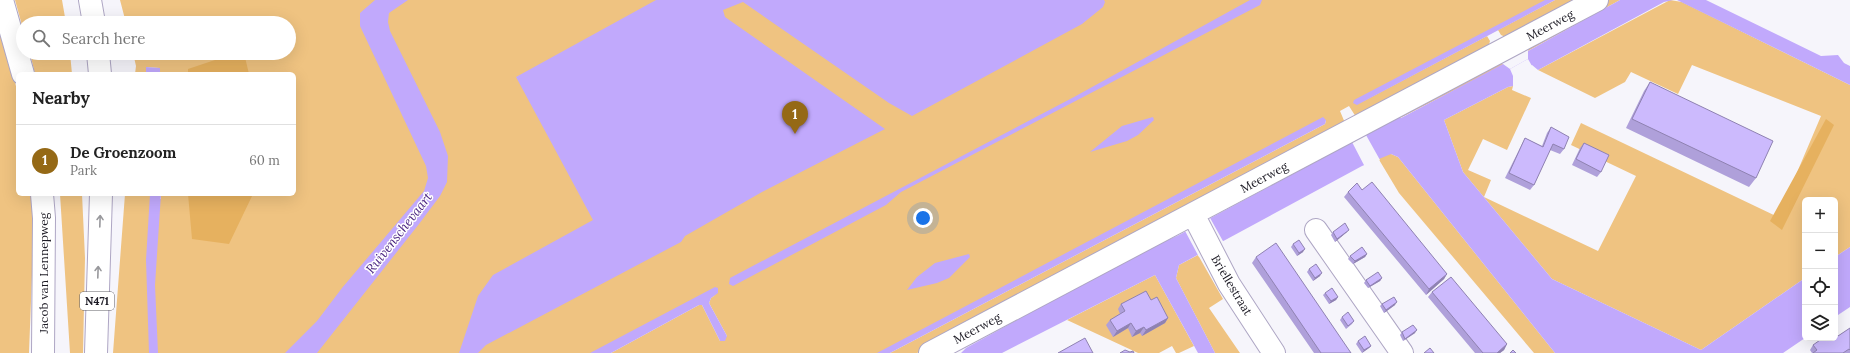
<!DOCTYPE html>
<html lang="en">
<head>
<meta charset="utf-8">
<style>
  :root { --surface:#fff; --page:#f6f6f6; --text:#222; --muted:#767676; --line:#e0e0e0; --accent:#956916 }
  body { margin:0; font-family:Lora,serif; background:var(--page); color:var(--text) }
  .controls { position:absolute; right:12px; bottom:12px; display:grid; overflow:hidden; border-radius:6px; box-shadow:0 4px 16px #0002 }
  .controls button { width:36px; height:36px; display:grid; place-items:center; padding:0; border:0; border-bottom:1px solid var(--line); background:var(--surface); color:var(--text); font:20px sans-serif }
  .you { position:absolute; left:923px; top:218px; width:14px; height:14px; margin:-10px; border:3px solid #fff; border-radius:50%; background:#1a73e8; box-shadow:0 0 0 6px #1a73e833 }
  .badge { display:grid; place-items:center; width:26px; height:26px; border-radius:50%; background:var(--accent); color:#fff; font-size:13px; font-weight:700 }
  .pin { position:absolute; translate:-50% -33px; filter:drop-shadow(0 1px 2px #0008) }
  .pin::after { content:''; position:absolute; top:21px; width:14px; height:12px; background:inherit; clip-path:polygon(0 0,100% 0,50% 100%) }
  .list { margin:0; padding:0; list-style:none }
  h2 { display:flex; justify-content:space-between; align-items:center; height:52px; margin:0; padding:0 16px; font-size:17px }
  h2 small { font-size:13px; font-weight:400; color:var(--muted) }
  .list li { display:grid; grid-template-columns:26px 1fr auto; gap:12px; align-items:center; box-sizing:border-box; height:72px; padding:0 16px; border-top:1px solid var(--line) }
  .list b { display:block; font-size:15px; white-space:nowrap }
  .list p { margin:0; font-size:13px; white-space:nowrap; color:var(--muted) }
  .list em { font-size:13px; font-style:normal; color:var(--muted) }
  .icon { flex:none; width:22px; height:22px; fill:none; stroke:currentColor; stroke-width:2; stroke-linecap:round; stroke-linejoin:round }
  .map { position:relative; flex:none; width:1850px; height:353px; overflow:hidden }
  .search { position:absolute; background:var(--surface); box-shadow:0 4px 16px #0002; left:16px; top:16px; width:280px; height:44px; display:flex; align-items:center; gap:10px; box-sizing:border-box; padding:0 14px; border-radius:22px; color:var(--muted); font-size:15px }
  .panel { position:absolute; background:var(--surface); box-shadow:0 4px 16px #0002; left:16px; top:72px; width:280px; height:124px; border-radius:6px }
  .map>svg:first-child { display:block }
  .green { fill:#efc381 }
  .forest { fill:#e6b15f }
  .water { fill:#c1a9fc }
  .pier { fill:#f6f5fb }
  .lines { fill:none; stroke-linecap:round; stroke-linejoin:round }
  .minor-casing { stroke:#aea6c4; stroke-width:24 }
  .major-casing { stroke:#aea6c4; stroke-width:24 }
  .minor { stroke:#fff; stroke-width:22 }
  .major { stroke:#fff; stroke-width:22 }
  .wall { fill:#afa0da }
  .shaded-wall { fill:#8f82b1 }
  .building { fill:#ccbafd; stroke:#8f82b1 }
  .oneway { stroke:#98989c }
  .labels { text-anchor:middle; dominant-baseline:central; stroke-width:3; stroke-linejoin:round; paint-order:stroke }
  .shield { fill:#fff; stroke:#5f5e65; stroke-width:1 }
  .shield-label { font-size:11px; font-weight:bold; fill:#1b1923 }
  .street-label { font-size:12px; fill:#1b1923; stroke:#fff }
  .water-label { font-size:13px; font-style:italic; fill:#4a2582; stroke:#fff }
</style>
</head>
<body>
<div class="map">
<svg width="1850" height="353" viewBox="0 0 1850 353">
  <rect width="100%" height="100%" fill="#f6f5fb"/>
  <path class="green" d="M15 0H62L66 23H23V29Z
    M120 0H1548L1356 105 1487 36 1490 41 1487 51 1356 117 1349 106 1340 111 1345 123 1154 228 917 353H890L1325 124 1326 120 884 353H611L699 305H702L720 341 727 336 709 303 711 298 716 295 602 353H113L125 194H150V200L161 199V194H294V74H160V68L146 67V74H135L136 66 133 53H289V23H126Z
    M1555 0H1584L1510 39 1501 35 1498 30Z
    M1609 0H1620L1528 51 1529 43Z
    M1670 0 1682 2 1850 85V247L1835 257V200H1805V278L1701 350 1552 279 1463 172 1444 120 1508 87 1513 86 1512 90 1531 98 1507 150 1483 139 1468 170 1491 180 1484 197 1598 251 1636 176 1571 145 1581 123 1778 217 1821 116 1692 65 1678 94 1631 72 1625 82 1595 98 1538 70Z
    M0 24 18 94V194H31L34 223 29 353H0Z
    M30 53H70L72 74H35Z
    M1495 60 1503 64 1502 66 1400 118H1397L1366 135 1363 129Z
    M1387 154H1391L1398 157 1555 353H1534L1399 193 1378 158Z
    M60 194H82L85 258 83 353H70Z
    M1198 255 1223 299 1209 308 1240 353H1215L1176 278 1179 265Z
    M1155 275 1194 346 1179 353H1176L1172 346 1159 353H1138L1067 320Z"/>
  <path class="forest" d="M236 53H244L249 74H188V69Z
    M1826 119 1834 125 1782 230 1770 221Z
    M188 194H253L229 244 192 239Z"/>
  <path class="water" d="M375 0H408L389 13 388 22 390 31 440 132 448 156 447 182 440 196 419 224 317 353H285L317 321 342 288 424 191 428 178 426 166 360 26V13Z
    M656 0H1104L1105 2 1103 7 1082 24 912 116 889 103 743 2 723 10 725 17 885 129 762 192 685 236 681 242 486 345 478 353H459L478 296 493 275 593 220 516 77Z
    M1250 0H1262L1260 5 901 192 886 205 733 286 729 284 730 278 1074 97Z
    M1545 0H1555L1357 105 1353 103 1354 100Z
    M1620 0H1673L1664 2 1538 70 1532 65 1513 75V86L1508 87 1444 120 1463 172 1552 279 1701 350 1805 278V338L1783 353H1555L1398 157 1391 154 1362 166 1179 265 1176 278 1215 353H1198L1155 275 1002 353H961L966 348 1137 254 1179 235 1397 118H1401L1503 64 1510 69 1528 59V51Z
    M1677 0H1706L1821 56 1838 55 1844 63 1850 66V85Z
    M146 67 160 68V74H146Z
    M1153 117 1154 120 1138 135 1127 141 1090 152 1122 126Z
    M1323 117 1326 120 1325 124 890 353H877Z
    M150 194H161L155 285 158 353H149L146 260Z
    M1850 247V307L1835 317V257Z
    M969 254 970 257 949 278 937 283 907 290 917 277 935 263Z
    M715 287 718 288V293L711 298 709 303 727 336 725 341H720L702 305H699L611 353H590Z"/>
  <path class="pier" d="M1528 59 1532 66 1513 76 1510 69Z
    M1366 135 1380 160 1365 167 1352 142Z
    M1209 216 1224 243 1199 257 1184 229Z"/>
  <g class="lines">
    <defs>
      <path id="minor" d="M1193 214 1229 284 1274 353
        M1316 230 1402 353
        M930 353 1597 0"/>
      <path id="major" d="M2 0 23 74
        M90 0 94 23
        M98 53 100 74
        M42 194 44 218 43 353
        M96 353 101 194"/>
    </defs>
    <use href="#minor" class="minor-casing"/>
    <use href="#major" class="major-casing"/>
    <use href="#minor" class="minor"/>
    <use href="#major" class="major"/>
  </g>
  <path class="wall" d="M1650 82 1756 178 1749 187 1626 128 1644 91Z
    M1551 127 1564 149 1560 154 1550 150 1534 185 1530 190 1505 178 1525 138 1542 146 1547 133Z
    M1584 143 1601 172 1597 177 1572 165 1580 148Z
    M1362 190 1447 274 1444 279 1426 295 1344 197 1348 192Z
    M1333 232H1347L1335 242 1331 235Z
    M1293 244 1303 252 1297 256 1291 247Z
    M1367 254 1365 257 1353 264 1348 259 1350 256Z
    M1256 257 1351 353H1314L1252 263Z
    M1309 269 1320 276 1313 281 1307 272Z
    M1382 278 1380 281 1368 288 1364 283 1366 280Z
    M1432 292 1507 344 1504 350 1500 353H1475L1428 297Z
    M1325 293 1338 297 1336 300 1329 304 1323 295Z
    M1151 300 1168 318 1165 323 1142 336 1140 333 1132 337 1128 328 1113 337 1106 325 1110 320 1120 314 1118 309 1121 304Z
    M1382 304 1395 305 1384 313 1380 306Z
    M1342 317 1354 321 1352 324 1346 329 1340 320Z
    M1850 328V353H1812L1810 350 1813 345 1838 336Z
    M1402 332 1415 333 1403 341 1400 335Z
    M1358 341 1371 346 1369 348 1362 353 1356 344Z"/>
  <path class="shaded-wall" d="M1349 230 1347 232 1335 242 1337 239Z
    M1305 249 1303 252 1297 256 1299 253Z
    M1367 254 1365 257 1353 264 1355 261Z
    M1322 273 1320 276 1313 281 1315 278Z
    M1447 274 1444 279 1426 295 1429 289Z
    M1382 278 1380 281 1368 288 1370 286Z
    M1338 297 1336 300 1329 304 1331 301Z
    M1397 302 1395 305 1384 313 1386 310Z
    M1168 318 1165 323 1142 336 1146 330Z
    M1131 323 1128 328 1113 337 1117 331Z
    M1144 327 1140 333 1132 337 1136 331Z
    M1417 330 1415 333 1403 341 1405 339Z
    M1507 344 1504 350 1500 353H1497Z
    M1371 346 1369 348 1362 353 1364 350Z"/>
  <path class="building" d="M1650 82 1773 141 1756 178 1632 119Z
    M1551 127 1569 137 1564 149 1553 144 1534 185 1509 173 1525 138 1543 147Z
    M1584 143 1609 155 1601 172 1576 159Z
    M1372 182 1447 274 1429 289 1348 192 1357 183 1362 190Z
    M1345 223 1349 230 1337 239 1333 232Z
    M1299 240 1305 249 1299 253 1293 244Z
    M1276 243 1351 353H1321L1256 257Z
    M1362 247 1367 254 1355 261 1350 256Z
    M1316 264 1322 273 1315 278 1309 269Z
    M1378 272 1382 278 1370 286 1366 280Z
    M1451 277 1507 344 1497 353H1483L1432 292Z
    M1332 288 1338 297 1331 301 1325 293Z
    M1146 291 1151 300 1157 297 1168 318 1146 330 1144 327 1136 331 1131 323 1117 331 1110 320 1125 311 1121 304Z
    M1394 297 1397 302 1386 310 1382 304Z
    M1348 312 1354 321 1348 326 1342 317Z
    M1413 325 1417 330 1405 339 1402 332Z
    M1850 328V350L1849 349 1843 353H1813L1817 350 1813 345 1823 338H1835V332L1838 336Z
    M1365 336 1371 346 1364 350 1358 341Z
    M1085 338 1093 353H1058Z
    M1430 348 1434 353H1424Z
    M1125 350 1130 352 1133 351 1134 353H1120Z
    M1513 350 1516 353H1510Z"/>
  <defs><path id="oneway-shaft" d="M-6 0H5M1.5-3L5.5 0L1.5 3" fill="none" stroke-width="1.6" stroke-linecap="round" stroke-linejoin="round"/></defs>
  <g class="oneway">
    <use href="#oneway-shaft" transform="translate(100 221) rotate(-88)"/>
    <use href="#oneway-shaft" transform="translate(98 272) rotate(-88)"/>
  </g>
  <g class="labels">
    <rect class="shield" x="80" y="292" width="34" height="18" rx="3"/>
    <g class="shield-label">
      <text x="97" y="301">N471</text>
    </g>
    <g class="street-label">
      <text transform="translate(1550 25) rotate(-28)">Meerweg</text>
      <text transform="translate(1264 177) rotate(-28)">Meerweg</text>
      <text transform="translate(43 273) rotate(-90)">Jacob van Lennepweg</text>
      <text transform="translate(1232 285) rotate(59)">Briellestraat</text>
      <text transform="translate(977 328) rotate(-28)">Meerweg</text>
    </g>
    <g class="water-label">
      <text transform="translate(399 233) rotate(-52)">Ruivenschevaart</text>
    </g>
  </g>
</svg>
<div class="controls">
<button>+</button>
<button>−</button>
<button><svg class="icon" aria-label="locate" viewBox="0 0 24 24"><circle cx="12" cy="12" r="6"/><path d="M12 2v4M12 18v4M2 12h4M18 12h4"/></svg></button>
<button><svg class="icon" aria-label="layers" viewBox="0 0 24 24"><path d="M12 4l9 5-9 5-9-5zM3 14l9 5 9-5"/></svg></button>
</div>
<div class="you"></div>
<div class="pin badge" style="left:795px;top:134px">1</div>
<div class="search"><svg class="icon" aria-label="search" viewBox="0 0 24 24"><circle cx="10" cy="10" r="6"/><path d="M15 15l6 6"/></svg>Search here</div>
<section class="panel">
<h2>Nearby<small></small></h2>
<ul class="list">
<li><span class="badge">1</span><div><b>De Groenzoom</b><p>Park</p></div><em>60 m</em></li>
</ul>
</section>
</div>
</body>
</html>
